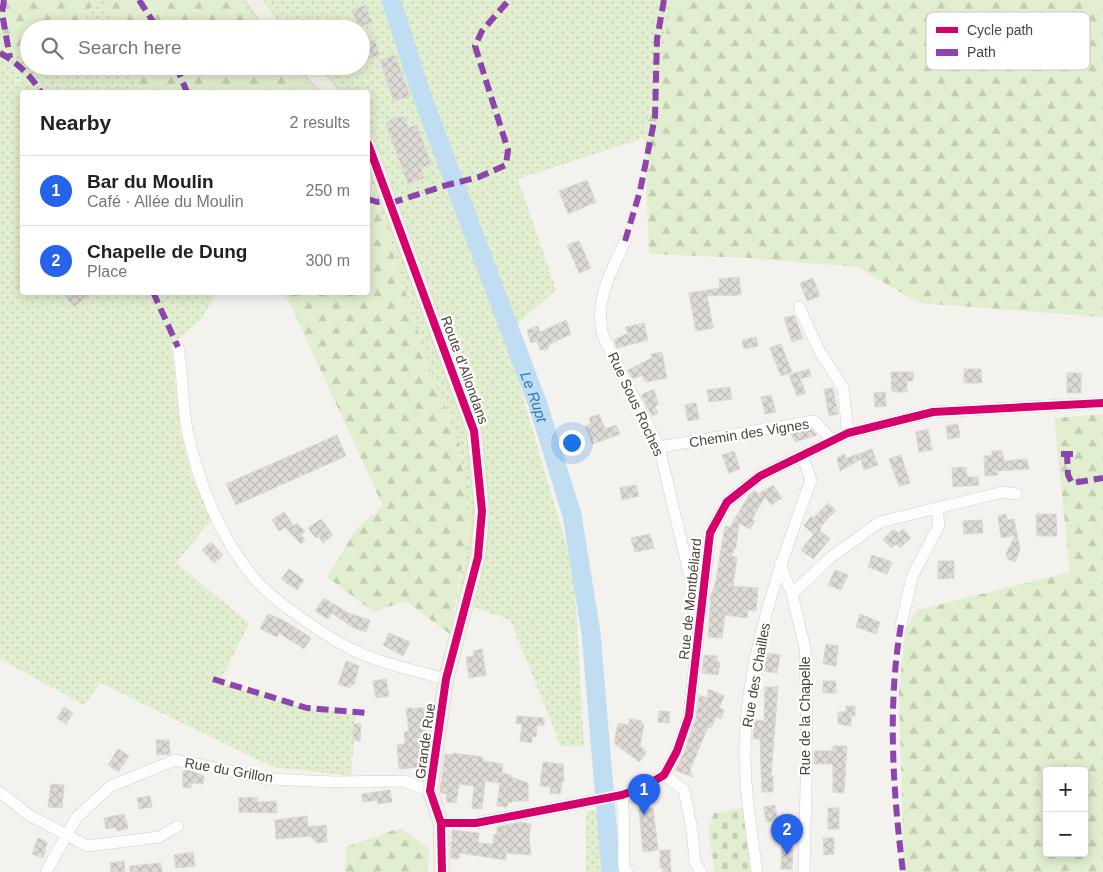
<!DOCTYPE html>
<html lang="en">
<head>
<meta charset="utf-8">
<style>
  :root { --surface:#fff; --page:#f2f2f2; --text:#222; --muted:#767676; --line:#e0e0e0; --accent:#2563eb }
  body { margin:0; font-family:Helvetica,sans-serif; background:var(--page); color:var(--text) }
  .controls { position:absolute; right:15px; bottom:15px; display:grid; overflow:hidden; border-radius:5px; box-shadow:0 2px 12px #0003 }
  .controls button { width:45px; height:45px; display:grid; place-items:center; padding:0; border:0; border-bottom:1px solid var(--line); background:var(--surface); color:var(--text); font:25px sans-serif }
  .you { position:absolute; left:571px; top:442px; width:18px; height:18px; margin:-12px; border:4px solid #fff; border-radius:50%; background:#1a73e8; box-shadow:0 0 0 8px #1a73e833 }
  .badge { display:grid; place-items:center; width:32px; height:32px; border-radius:50%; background:var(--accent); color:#fff; font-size:16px; font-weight:700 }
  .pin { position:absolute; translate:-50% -41px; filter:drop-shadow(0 1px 2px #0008) }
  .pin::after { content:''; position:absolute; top:26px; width:18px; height:15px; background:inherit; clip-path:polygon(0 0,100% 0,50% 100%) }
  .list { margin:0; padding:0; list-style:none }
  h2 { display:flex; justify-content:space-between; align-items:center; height:65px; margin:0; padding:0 20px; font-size:21px }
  h2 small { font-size:16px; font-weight:400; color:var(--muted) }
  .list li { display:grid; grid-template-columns:32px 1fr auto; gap:15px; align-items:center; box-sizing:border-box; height:70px; padding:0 20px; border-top:1px solid var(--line) }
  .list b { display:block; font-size:19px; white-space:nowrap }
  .list p { margin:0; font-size:16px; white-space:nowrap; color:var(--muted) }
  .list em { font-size:16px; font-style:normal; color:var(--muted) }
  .icon { flex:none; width:28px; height:28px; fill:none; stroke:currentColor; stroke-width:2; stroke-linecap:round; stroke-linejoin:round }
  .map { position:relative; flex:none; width:1103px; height:872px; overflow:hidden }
  .search { position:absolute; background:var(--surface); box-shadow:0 2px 12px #0003; left:20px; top:20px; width:350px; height:55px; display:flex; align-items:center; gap:12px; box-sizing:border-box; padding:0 18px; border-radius:28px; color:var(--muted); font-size:19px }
  .panel { position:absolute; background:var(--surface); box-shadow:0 2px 12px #0003; left:20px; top:90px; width:350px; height:205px; border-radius:5px }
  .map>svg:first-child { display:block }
  .grass { fill:url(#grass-dots) }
  .forest { fill:url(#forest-firs); fill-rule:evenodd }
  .cemetery { fill:url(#cemetery-stones) }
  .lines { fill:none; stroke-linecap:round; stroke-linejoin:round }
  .river { stroke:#c0ddf1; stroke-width:19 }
  .building { fill:url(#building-cross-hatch); stroke:#dcd9d4 }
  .minor-casing { stroke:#d2d0cb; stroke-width:12 }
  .major-casing { stroke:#d6cebb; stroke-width:16 }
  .minor { stroke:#fdfdfc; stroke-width:11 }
  .major { stroke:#f2efe6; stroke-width:15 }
  .quiet { stroke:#8e44ad; stroke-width:6; stroke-dasharray:12 6; stroke-linecap:butt }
  .cycleway-casing { stroke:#fff; stroke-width:11 }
  .cycleway { stroke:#d6006c; stroke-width:8 }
  .labels { text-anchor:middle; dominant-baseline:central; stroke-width:4.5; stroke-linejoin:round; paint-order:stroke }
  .street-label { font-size:14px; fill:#4b4439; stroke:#fff }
  .water-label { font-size:15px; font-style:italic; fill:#2e7ab2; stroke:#fff }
  .key { fill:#fff; stroke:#c9c7c4; stroke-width:1 }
  .key-label { font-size:14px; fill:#4b4439 }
</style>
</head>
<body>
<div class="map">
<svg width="1103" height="872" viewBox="0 0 1103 872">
  <defs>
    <pattern id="grass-dots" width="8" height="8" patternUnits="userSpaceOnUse" patternTransform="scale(1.25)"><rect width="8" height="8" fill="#e1eecf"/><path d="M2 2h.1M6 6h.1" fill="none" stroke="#c3cdb2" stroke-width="1.8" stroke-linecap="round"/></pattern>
    <pattern id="forest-firs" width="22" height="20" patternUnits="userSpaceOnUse" patternTransform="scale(1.25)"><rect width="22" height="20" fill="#e1eecf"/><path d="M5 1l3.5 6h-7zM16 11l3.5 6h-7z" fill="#c3cdb2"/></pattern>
    <pattern id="cemetery-stones" width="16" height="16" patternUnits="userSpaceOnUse" patternTransform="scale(1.25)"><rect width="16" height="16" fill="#e1eecf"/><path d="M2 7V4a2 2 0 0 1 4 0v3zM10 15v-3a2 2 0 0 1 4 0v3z" fill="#c3cdb2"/></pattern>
    <pattern id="building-cross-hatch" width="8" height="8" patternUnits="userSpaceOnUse" patternTransform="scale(1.25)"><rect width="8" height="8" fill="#dedbd6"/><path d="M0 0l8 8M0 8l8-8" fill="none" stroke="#c0bdb8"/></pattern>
  </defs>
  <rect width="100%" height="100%" fill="#f4f2ee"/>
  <path class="grass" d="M99 0H105L116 29H68Z
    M241 0H673L644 138 518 179 556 290 505 335 574 572 584 746H561L510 620 457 601 469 530 460 445 429 367 368 172V92H316L288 66H361V29H261Z
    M0 47 29 61V66H129L139 92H22V292L216 293 202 319 171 345 182 439 193 479 213 518 176 563 249 623 220 682 295 705 356 715 351 776 273 767 100 683 84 705 0 659Z
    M597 810 604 872H586V811Z"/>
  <path class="forest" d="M0 0H99L68 29H29V61L0 47Z
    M105 0H241L261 29H116Z
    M673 0H1103V317L919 303 857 267 748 258 649 254 644 138Z
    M129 66H288L316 92H139Z
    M368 172 429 367 460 445 469 530 450 634 405 601 374 612 327 577 356 529 383 506 288 299 281 293 368 292Z
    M1103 414V872H904L899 691 905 631 917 610 1070 572 1054 418ZM1047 771H1084V853H1047Z
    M400 828 429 848 428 872H345L346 847Z"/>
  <path class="cemetery" d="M743 808 752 872H715L708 831 714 813Z"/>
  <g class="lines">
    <path class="river" id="s1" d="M391 0 423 99 538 405 572 515 591 633 611 872"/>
  </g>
  <path class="building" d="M365 5 372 22 359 27 352 10Z
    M375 40 379 55 361 61V44Z
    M395 55 410 96 394 101 380 60Z
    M394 117 405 118 408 128 417 125 431 164 421 168 424 178 408 184 386 124Z
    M587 180 596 202 568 214 559 191Z
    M579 241 591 268 579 273 567 245Z
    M739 277 741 295 707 296 713 328 696 331 689 293 720 288 719 279Z
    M813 278 820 296 807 301 800 283Z
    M62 292H92L74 307Z
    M794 315 803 338 792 342 784 318Z
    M566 320 571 334 550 344 547 350H540L537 341 531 343 527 330 538 326 540 332Z
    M644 323 648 340 617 348 614 340 628 333 625 327Z
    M756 337 758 346 744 349 742 340Z
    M781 344 792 372 781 376 770 348Z
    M662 352 667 378 646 382 642 375 633 379 628 370 652 358 651 354Z
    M809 369 811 376 800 379 806 393 797 396 789 375Z
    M964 369H981L982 383H964Z
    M891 372H913V381H907V392H892Z
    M1067 373H1081V393H1067Z
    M730 387 732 399 709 402 707 390Z
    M833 388 838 414 829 416 824 389Z
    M654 389 658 404 655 406 658 413 652 416 641 395Z
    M885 392 886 406 875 407 874 393Z
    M771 395 776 412 765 414 761 397Z
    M696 403 699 419 688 421 685 405Z
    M599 414 605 429 616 425 620 434 592 444 585 426 591 424 589 418Z
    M958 424 960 437 948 439 946 426Z
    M811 429 817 435 795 442 791 433Z
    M928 429 932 450 919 452 916 432Z
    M337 435 346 456 236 505 226 484Z
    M872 449 878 465 864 470 861 459 840 471 837 458 844 454 847 458Z
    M734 451 740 469 729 473 722 455Z
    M992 451H1002L1004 461 1027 459 1029 469 997 471 998 475 985 476 984 456H992Z
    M901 455 910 483 899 486 889 459Z
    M966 467 967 477H978L979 485 953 487 952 468Z
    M636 485 639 496 622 500 620 488Z
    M773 485 782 498 771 505 765 497 752 519 755 521 750 529 739 523 736 547 731 556 737 557 733 586 758 588 756 611 748 610 747 618 725 615 722 638 708 637 711 595 716 581 725 526 730 527 749 495 755 490 758 494Z
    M828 503 836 510 822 525 820 531 830 539 813 559 801 550 814 534 804 526 811 516 813 518Z
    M284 512 294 526 297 523 305 531 301 535 305 540 301 544 285 527 279 531 272 520Z
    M1006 514 1007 520 1014 519 1020 549 1015 562 1008 559 1006 554 1015 535 1001 538 998 516Z
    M1036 514H1056L1057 536H1037Z
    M321 519 333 535 323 543 318 536 316 538 308 528Z
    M982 520 983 533 964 534 963 521Z
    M894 529 898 533 903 529 911 538 900 548 896 544 891 548 883 539Z
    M650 534 654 548 635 552 631 538Z
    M211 542 223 555 214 563 202 550Z
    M872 555 892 562 887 574 868 567Z
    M938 561H954V578L938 579Z
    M289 569 304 580 297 590 281 579Z
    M835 570 848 575 841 590 828 585Z
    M324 598 348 613 370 620 366 632 352 627 332 613 328 619 315 611Z
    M268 614 285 621 311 638 304 649 279 633 277 637 260 629Z
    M860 614 880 622 876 634 856 627Z
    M389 633 410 642 403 656 383 645Z
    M826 644 838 646 836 666 823 664Z
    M482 649 486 675 469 678 466 657 474 656 473 651Z
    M768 653 780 655 777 673 764 671Z
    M704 655 717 656V662H720L718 675 702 673Z
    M346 661 359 666 354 685 351 684 350 688 338 684Z
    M386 679 389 696 376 698 373 681Z
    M823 681H836V693H823Z
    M765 687H778L771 776H773V792H762L760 739H753L754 720 764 721Z
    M708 689 724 696 719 708 724 710 721 719 716 717 711 728 708 727 690 770 693 777 675 770 684 753 696 718 699 695 708 698Z
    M846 706H855V716H851V726L838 724V712H846Z
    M64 707 73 713 66 724 57 718Z
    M406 708H425L427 749 426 751 419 752 420 767 399 769 397 745 405 744 404 732 409 731Z
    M659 711 670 712 669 723 658 722Z
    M517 716 544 718V726L537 725 536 737 532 736V743L520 741 522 724 516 723Z
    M630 719 642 721 641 724H644L640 746 647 752 639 762 614 743 618 723 628 725Z
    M354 724H361L360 741 353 740Z
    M156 740H169L170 754 157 755Z
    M833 746H847L844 793 833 792V764H814V751H833Z
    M118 749 129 756 118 772 108 765Z
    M453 753 483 757V761L503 764 502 773 511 775V777L528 783V801H512V803L508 802 507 807 497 806 500 783 485 781 482 809 472 808 474 786 459 784 456 803 446 802 447 794 441 793 440 790 445 754 452 755Z
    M543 762 563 764 564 782H562L560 794 550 793 551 787 540 786Z
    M189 770 204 776 203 784 191 783V788L183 787V771Z
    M51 784 64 785 62 808 48 807Z
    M390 790 392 802 378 804 377 800 363 802 362 794Z
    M150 796 152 807 139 809 137 798Z
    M257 797V802L276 801 277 813 239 812V798Z
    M775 805 778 821 766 822 764 807Z
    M639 808H653L658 850 643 852Z
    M828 808H839V829H828Z
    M124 814 128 828 117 831 116 827 106 829 104 818Z
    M307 816 308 827 326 825 327 842 316 843 311 836 276 839 275 820Z
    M520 822 531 824 529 837 531 855 506 853V860L460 853 459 859 451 858 452 830 479 833 478 843 493 844 494 834 497 835V827Z
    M38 838 47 842 43 858 32 854Z
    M823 838H834V854L824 855Z
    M782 840 793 841 792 869H781Z
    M660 850H670L671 872H663V868H660Z
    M193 852 195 866 176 868 174 855Z
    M124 861 125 872H111L110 863Z
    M161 863 162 872H130V866Z"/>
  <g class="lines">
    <defs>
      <path id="minor" d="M625 241C611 273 594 299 603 336L659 447 690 577 704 596
        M799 307 819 350 843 388 848 433
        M178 347C183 374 182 403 187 430 198 481 220 538 254 578 272 600 328 638 355 651 384 664 415 671 446 679
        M659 447 814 421 832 440
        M780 564 792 594 805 648 807 743 804 872
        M792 594 831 557 880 522 1003 492 1016 494
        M901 625 912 577 939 525 937 510
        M664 775 684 790 692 830 695 862 701 872
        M0 792 29 815 87 846 159 837 178 826
        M622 795C625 820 623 843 624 868L627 872
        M441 823H476L622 795 644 787 664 775 677 751 689 716 710 533 727 502 760 476 848 433 933 412 1103 403
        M46 872 76 818 111 786 175 760 270 779 334 782 404 781 430 791
        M757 872C752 834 745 794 745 755 744 662 780 565 811 480L802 455"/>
      <path id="major" d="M254 0 275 29
        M307 66 331 92
        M368 144 474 431 482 511 478 557 446 679 430 791 441 823 442 872"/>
    </defs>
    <use href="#minor" class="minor-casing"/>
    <use href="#major" class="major-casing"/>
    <use href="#minor" class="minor"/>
    <use href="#major" class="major"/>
    <path class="quiet" d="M4 0 2 13 10 58
      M139 0 158 29
      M0 53C17 62 31 76 41 92
      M176 66 187 92
      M368 199 377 202 390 200
      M391 203 447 185 479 177 506 165 508 150 475 46 482 31 509 0
      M625 241 640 191 655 117 657 39 664 0
      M153 292 178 347
      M1061 454H1074H1067L1068 475 1072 483 1103 478
      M901 625C887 706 893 791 903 872
      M213 679 307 708 367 713"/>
    <defs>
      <path id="cycleway" d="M368 144 474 431 482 511 478 557 446 679 430 791 441 823 442 872
        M441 823H476L622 795 644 787 664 775 677 751 689 716 710 533 727 502 760 476 848 433 933 412 1103 403"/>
    </defs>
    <use href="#cycleway" class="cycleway-casing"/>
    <use href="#cycleway" class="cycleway"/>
  </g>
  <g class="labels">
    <g class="street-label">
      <text transform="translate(465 370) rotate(70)">Route d’Allondans</text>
      <text transform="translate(636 404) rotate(65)">Rue Sous Roches</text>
      <text transform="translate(749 433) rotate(-9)">Chemin des Vignes</text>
      <text transform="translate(690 599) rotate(-84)">Rue de Montbéliard</text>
      <text transform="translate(756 675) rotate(-80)">Rue des Chailles</text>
      <text transform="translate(805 716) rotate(-90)">Rue de la Chapelle</text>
      <text transform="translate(425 741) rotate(-82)">Grande Rue</text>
      <text transform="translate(229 770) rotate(10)">Rue du Grillon</text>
    </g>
    <g class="water-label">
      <text stroke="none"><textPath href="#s1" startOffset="422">Le Rupt</textPath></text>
    </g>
  </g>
  <rect x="926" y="12" width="164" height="58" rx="8" class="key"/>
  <rect x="936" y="27" width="22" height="6" fill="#d6006c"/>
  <rect x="936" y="49" width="22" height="7" fill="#8e44ad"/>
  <g class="key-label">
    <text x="967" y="35">Cycle path</text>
    <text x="967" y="57">Path</text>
  </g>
</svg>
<div class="controls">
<button>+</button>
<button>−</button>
</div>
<div class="you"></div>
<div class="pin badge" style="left:644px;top:815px">1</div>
<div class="pin badge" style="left:787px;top:855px">2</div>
<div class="search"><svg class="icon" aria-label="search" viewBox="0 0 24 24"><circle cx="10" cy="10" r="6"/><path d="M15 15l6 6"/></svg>Search here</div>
<section class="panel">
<h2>Nearby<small>2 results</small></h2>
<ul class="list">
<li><span class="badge">1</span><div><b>Bar du Moulin</b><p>Café · Allée du Moulin</p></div><em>250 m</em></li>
<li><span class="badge">2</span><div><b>Chapelle de Dung</b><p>Place</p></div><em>300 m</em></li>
</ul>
</section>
</div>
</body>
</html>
